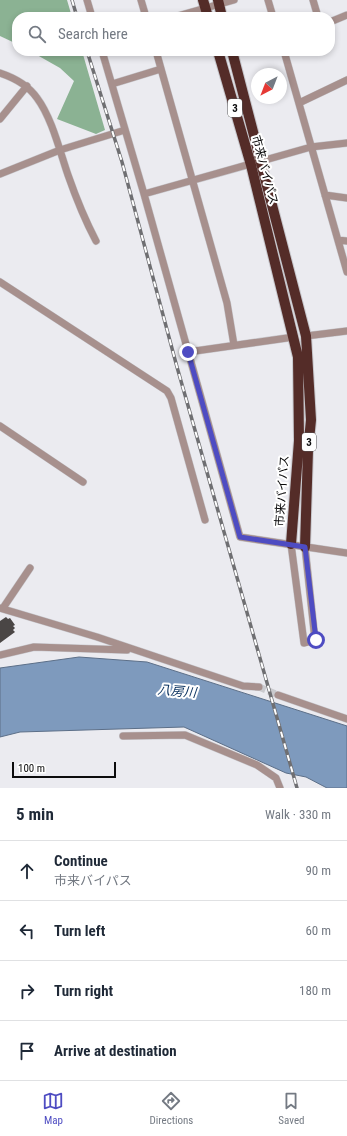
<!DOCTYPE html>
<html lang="en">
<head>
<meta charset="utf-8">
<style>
  :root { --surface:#fff; --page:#f6f6f7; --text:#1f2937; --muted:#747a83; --line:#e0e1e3; --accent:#4e4cc2 }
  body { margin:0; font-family:"Roboto Condensed","Noto Sans JP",sans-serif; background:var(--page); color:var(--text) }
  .compass { position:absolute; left:251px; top:68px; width:36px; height:36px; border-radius:50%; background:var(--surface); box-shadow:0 2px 6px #0003; rotate:222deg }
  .scale { position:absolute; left:12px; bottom:10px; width:104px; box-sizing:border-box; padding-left:4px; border:2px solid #0c0c0d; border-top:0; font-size:11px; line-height:14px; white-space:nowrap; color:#0c0c0d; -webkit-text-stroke:3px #fff; paint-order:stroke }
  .stop { position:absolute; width:12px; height:12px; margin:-9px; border:3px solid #4e4cc2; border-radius:50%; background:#fff }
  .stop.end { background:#4e4cc2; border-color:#fff; box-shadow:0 1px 4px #0008 }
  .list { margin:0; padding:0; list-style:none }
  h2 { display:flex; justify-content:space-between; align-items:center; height:52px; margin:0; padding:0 16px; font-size:17px }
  h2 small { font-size:13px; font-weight:400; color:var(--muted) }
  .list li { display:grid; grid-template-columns:26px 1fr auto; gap:12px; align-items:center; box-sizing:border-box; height:60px; padding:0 16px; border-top:1px solid var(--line) }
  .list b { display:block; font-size:15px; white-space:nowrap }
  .list p { margin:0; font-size:13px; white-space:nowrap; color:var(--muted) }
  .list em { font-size:13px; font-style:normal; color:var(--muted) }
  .icon { flex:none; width:22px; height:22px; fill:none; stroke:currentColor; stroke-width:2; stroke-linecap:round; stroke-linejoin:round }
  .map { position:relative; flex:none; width:347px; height:788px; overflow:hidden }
  .search { position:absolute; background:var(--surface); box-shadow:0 2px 6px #0003; left:12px; right:12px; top:12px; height:44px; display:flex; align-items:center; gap:10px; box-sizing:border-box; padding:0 14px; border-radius:16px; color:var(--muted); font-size:15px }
  .sheet { height:292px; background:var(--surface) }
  nav { display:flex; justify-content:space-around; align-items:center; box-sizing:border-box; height:56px; border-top:1px solid var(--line); background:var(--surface); font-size:11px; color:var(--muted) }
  nav a { display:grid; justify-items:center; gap:2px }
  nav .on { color:var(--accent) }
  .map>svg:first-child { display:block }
  .forest { fill:#8bb293 }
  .water { fill:#7e9abd; stroke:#5c6f88 }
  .building { fill:#4a4645 }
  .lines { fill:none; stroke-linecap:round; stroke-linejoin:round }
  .minor-tunnel { stroke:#cacace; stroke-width:7; stroke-dasharray:7 3.5; stroke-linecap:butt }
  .minor-casing { stroke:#c7c7cc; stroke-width:8 }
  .highway-casing { stroke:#c7c7cc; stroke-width:12 }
  .minor { stroke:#a7908d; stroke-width:7 }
  .highway { stroke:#542c28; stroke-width:10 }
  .rail-casing { stroke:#6f6f72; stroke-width:3.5 }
  .rail { stroke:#fff; stroke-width:2; stroke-dasharray:6; stroke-linecap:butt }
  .route { stroke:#4e4cc2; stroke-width:5 }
  .labels { text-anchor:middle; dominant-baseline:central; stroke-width:4; stroke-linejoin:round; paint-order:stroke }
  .shield { fill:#fff; stroke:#555556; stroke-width:1 }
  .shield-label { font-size:11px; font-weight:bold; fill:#0c0c0d }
  .street-label { font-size:12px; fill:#0c0c0d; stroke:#fff }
  .water-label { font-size:13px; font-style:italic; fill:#0b3360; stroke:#fff }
</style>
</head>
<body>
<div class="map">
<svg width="347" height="788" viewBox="0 0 347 788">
  <rect width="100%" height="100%" fill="#ebebf0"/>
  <path class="forest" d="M0 0H67L72 17H17V44L0 36Z
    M30 51H82L105 130 96 134 57 119 74 81 60 68Z"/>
  <path class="water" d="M79 657 147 662 347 726V788H327L306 777 286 773 184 727 20 732 0 737V668Z"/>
  <path class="building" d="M6 617 8 619 10 618 15 625 13 626 15 628 13 630 15 632 0 643V621Z"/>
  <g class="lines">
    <path class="minor-tunnel" d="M259 687 278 695"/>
    <defs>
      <path id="minor" d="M87 0 92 17
        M141 0 146 17
        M268 0 273 17
        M313 0 318 17
        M174 17 234 0
        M330 22 347 15
        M102 51 144 194 240 537 347 553
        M156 51 227 303 234 345
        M284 51 347 272
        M0 73C15 78 28 85 37 98 52 118 60 152 68 175 76 198 85 220 96 241
        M112 84 161 69
        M299 103 347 80
        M0 119 27 86
        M0 174 60 150 125 130
        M144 194 311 147 347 143
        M325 195 347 198
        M338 240 347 241
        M0 282 167 391 171 398 205 520
        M306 336 347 331
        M188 352 294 337
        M0 426 83 482
        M291 544 304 643 315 640 305 547
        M0 608 97 637 243 686 259 687
        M3 608 30 568
        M0 655 34 647 127 650
        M278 695 347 719
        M123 736 185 735 257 765 276 778 280 788"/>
      <path id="highway" d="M203 0 208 17
        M218 0 222 17
        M218 51 251 165 298 357 299 441 291 544
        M232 51 306 336 311 420 308 450 305 547"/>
    </defs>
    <use href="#minor" class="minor-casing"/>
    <use href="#highway" class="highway-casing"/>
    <use href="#minor" class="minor"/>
    <use href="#highway" class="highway"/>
    <defs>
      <path id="rail" d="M72 0 77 17
        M87 51 122 162 177 367 297 788"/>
    </defs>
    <use href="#rail" class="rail-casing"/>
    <use href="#rail" class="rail"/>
  </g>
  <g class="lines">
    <path class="route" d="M188 352 240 537 305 547 316 640"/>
  </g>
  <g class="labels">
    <g class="shield">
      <rect x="228" y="99" width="14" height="18" rx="3"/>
      <rect x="302" y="433" width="14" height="18" rx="3"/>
    </g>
    <g class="shield-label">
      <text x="235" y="108">3</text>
      <text x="309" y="442">3</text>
    </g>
    <g class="street-label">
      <text transform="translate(265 170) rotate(75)">市来バイパス</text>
      <text transform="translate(282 491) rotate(-86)">市来バイパス</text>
    </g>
    <g class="water-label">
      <text transform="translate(177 691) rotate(5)">八房川</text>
    </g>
  </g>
</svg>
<svg class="compass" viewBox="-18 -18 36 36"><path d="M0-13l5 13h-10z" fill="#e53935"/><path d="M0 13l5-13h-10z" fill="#747a83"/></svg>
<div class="scale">100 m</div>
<div class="stop" style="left:316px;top:640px"></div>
<div class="stop end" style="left:188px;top:352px"></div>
<div class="search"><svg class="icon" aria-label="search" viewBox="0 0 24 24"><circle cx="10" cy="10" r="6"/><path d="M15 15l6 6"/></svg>Search here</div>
</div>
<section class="sheet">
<h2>5 min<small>Walk · 330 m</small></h2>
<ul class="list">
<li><svg class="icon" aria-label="ahead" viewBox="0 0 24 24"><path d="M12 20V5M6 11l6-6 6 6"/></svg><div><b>Continue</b><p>市来バイパス</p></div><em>90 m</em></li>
<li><svg class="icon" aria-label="left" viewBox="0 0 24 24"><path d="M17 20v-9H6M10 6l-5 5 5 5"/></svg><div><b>Turn left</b></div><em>60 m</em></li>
<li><svg class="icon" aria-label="right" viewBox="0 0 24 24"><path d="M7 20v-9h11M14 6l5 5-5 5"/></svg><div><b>Turn right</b></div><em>180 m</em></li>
<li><svg class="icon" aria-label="arrive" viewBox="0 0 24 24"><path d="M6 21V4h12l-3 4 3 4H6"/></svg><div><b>Arrive at destination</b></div></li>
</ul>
</section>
<nav>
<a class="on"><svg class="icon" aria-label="map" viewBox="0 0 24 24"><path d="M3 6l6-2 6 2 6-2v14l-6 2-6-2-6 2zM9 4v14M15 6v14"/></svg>Map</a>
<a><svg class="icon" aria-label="directions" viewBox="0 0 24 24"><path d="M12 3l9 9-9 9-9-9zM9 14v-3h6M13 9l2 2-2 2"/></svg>Directions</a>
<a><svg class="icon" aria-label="saved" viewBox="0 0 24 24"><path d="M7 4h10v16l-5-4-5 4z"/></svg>Saved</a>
</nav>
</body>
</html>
